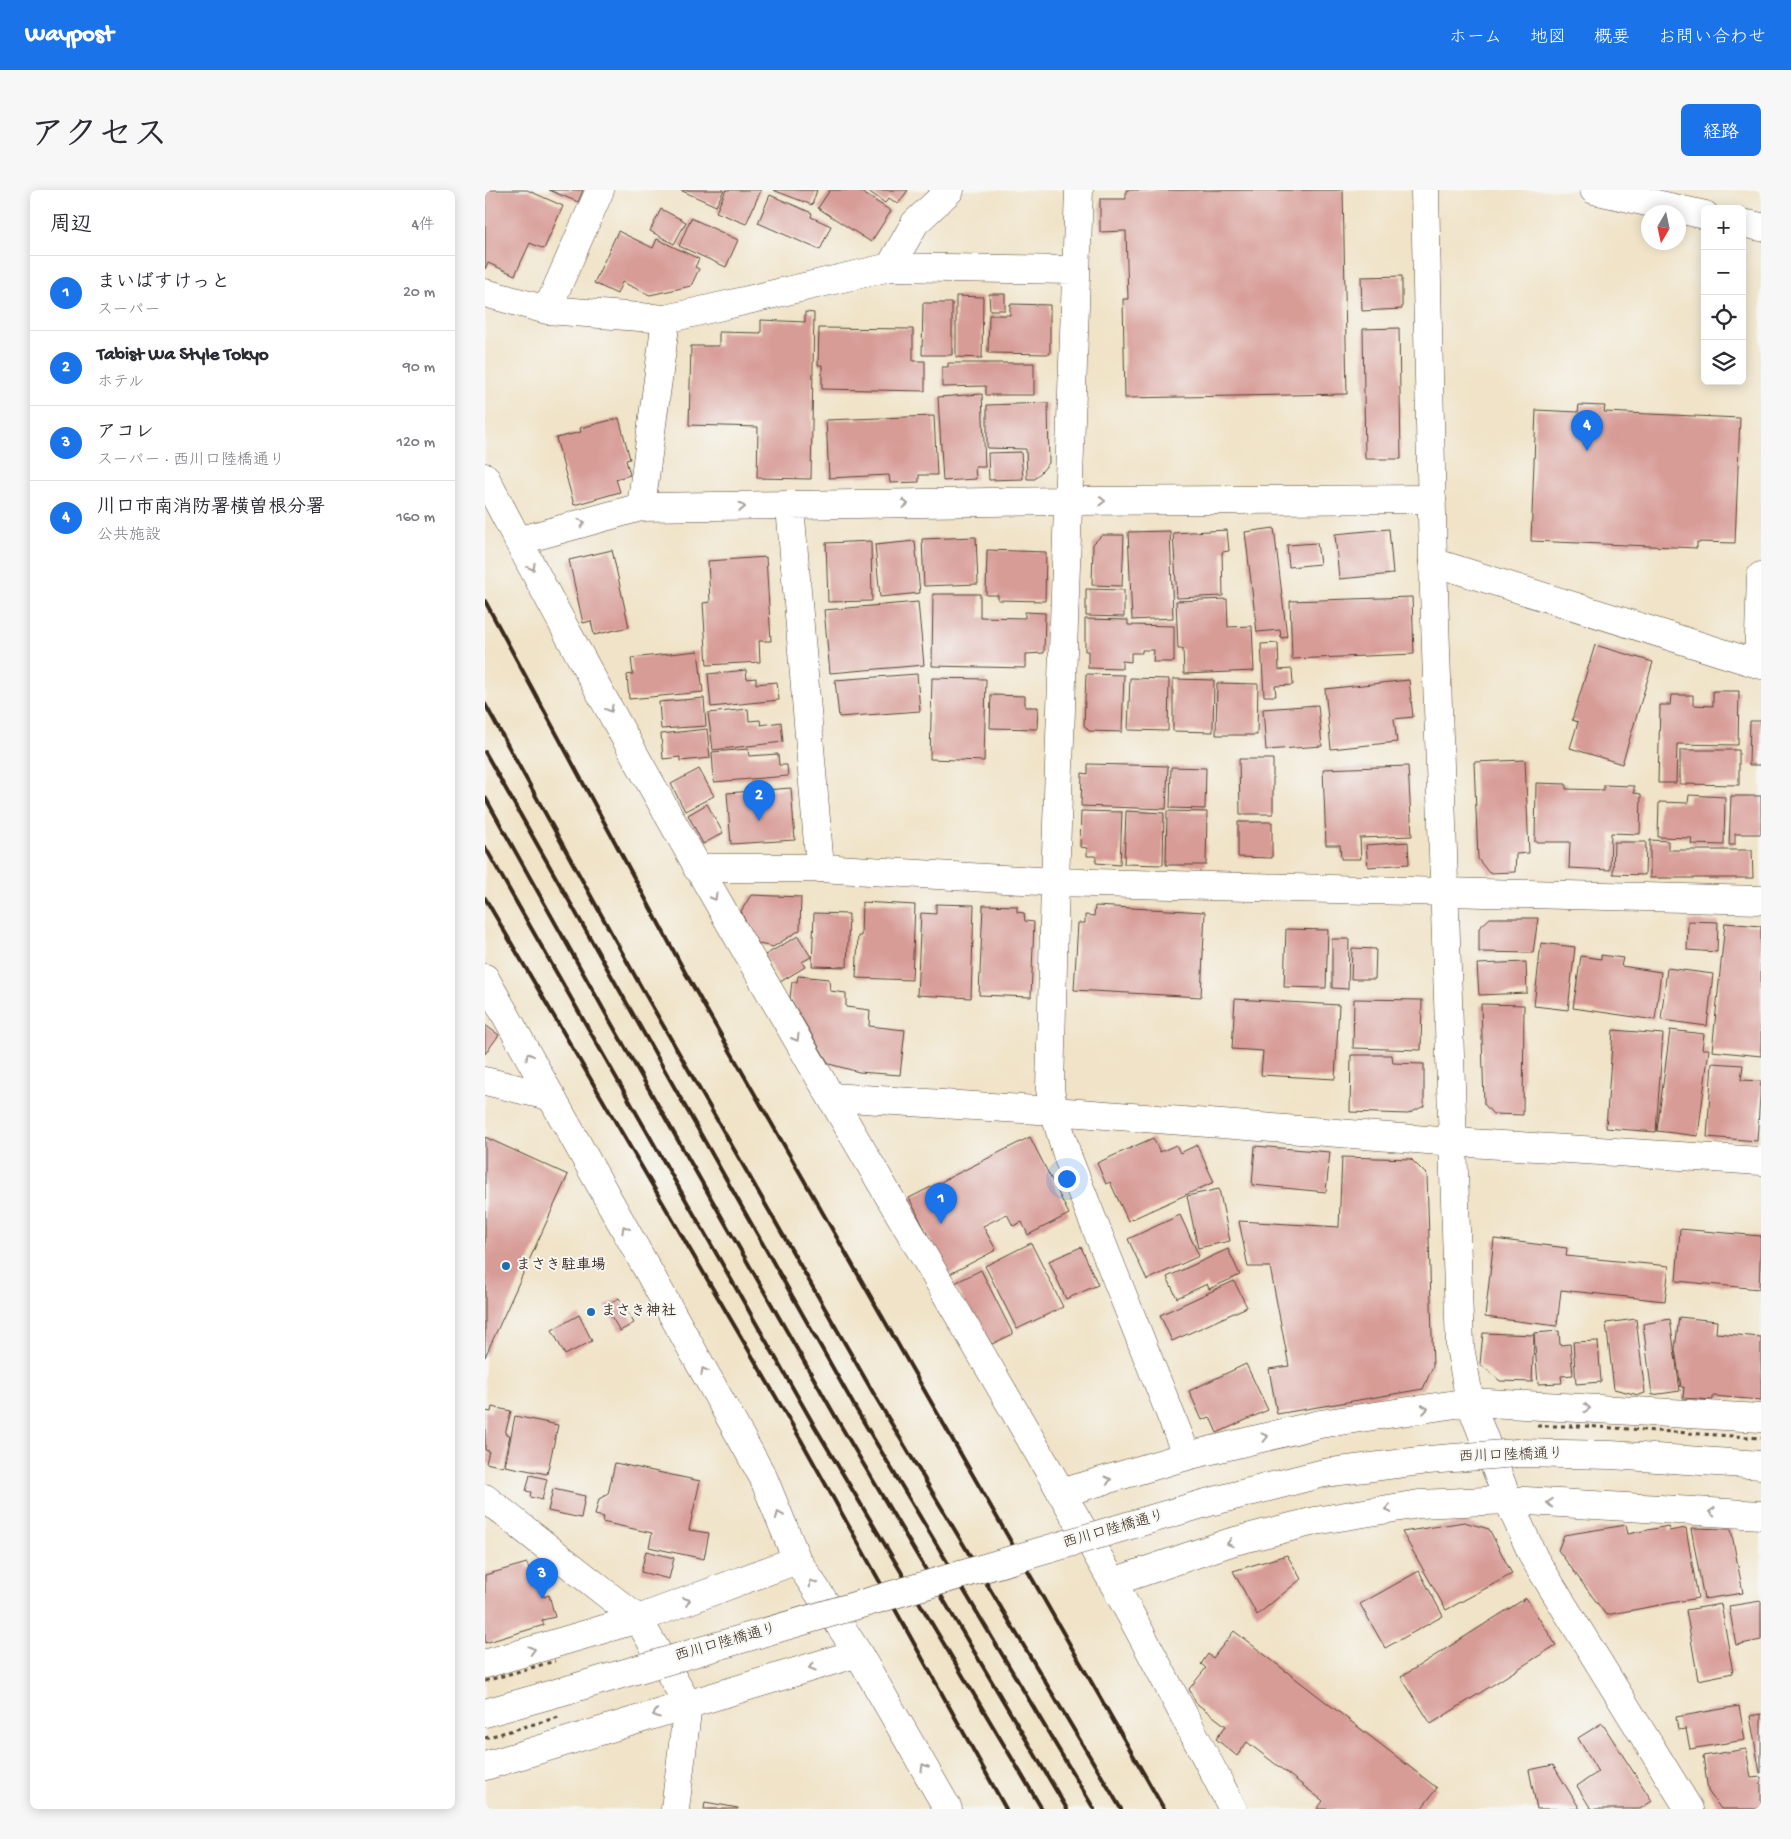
<!DOCTYPE html>
<html lang="ja">
<head>
<meta charset="utf-8">
<style>
  :root { --surface:#fff; --page:#f7f7f7; --text:#2b2b33; --muted:#7c7c81; --line:#e1e1e2; --accent:#1a73e8 }
  body { margin:0; font-family:"Gochi Hand","Klee One",sans-serif; background:var(--page); color:var(--text) }
  .controls { position:absolute; right:15px; top:15px; display:grid; overflow:hidden; border-radius:8px; box-shadow:0 2px 12px #0003 }
  .controls button { width:45px; height:45px; display:grid; place-items:center; padding:0; border:0; border-bottom:1px solid var(--line); background:var(--surface); color:var(--text); font:25px sans-serif }
  .compass { position:absolute; left:1156px; top:15px; width:45px; height:45px; border-radius:50%; background:var(--surface); box-shadow:0 2px 12px #0003; rotate:189deg }
  .you { position:absolute; left:581px; top:988px; width:18px; height:18px; margin:-12px; border:4px solid #fff; border-radius:50%; background:#1a73e8; box-shadow:0 0 0 8px #1a73e833 }
  .badge { display:grid; place-items:center; width:32px; height:32px; border-radius:50%; background:var(--accent); color:#fff; font-size:16px; font-weight:700 }
  .pin { position:absolute; translate:-50% -41px; filter:drop-shadow(0 1px 2px #0008) }
  .pin::after { content:''; position:absolute; top:26px; width:18px; height:15px; background:inherit; clip-path:polygon(0 0,100% 0,50% 100%) }
  .list { margin:0; padding:0; list-style:none }
  h2 { display:flex; justify-content:space-between; align-items:center; height:65px; margin:0; padding:0 20px; font-size:21px }
  h2 small { font-size:16px; font-weight:400; color:var(--muted) }
  .list li { display:grid; grid-template-columns:32px 1fr auto; gap:15px; align-items:center; box-sizing:border-box; height:75px; padding:0 20px; border-top:1px solid var(--line) }
  .list b { display:block; font-size:19px; white-space:nowrap }
  .list p { margin:0; font-size:16px; white-space:nowrap; color:var(--muted) }
  .list em { font-size:16px; font-style:normal; color:var(--muted) }
  .icon { flex:none; width:28px; height:28px; fill:none; stroke:currentColor; stroke-width:2; stroke-linecap:round; stroke-linejoin:round }
  .map { position:relative; flex:none; width:1276px; height:1619px; overflow:hidden; border-radius:8px }
  header { display:flex; align-items:center; gap:30px; box-sizing:border-box; height:70px; padding:0 25px; background:var(--accent); color:#fff }
  header strong { font-size:24px }
  nav { display:flex; gap:28px; margin-inline-start:auto; font-size:18px }
  .intro { display:flex; align-items:center; justify-content:space-between; box-sizing:border-box; height:120px; padding:0 30px }
  h1 { margin:0; font-size:35px }
  .button { padding:12px 22px; border-radius:8px; background:var(--accent); color:#fff; font-size:18px; font-weight:700 }
  main { display:flex; gap:30px; padding:0 30px }
  aside { flex:1; background:var(--surface); border-radius:8px; box-shadow:0 2px 12px #0003 }
  .map>svg:first-child { display:block }
  .building { fill:#d89c97 }
  .lines { fill:none; stroke-linecap:round; stroke-linejoin:round }
  .minor-casing { stroke:#564637; stroke-width:29 }
  .tertiary-casing { stroke:#564637; stroke-width:29 }
  .minor { stroke:#fff; stroke-width:28 }
  .tertiary { stroke:#fff; stroke-width:28 }
  .rail { stroke:#3b2a1e; stroke-width:4 }
  .tertiary-bridge-casing { stroke:#564637; stroke-width:29; stroke-linecap:butt }
  .path-bridge { stroke:#564637; stroke-width:3; stroke-dasharray:4 4; stroke-linecap:butt }
  .tertiary-bridge { stroke:#fff; stroke-width:28 }
  .oneway { stroke:#a79f9a }
  .poi-dot { fill:#1f6fb2; stroke:#f6f6f2; stroke-width:2 }
  .labels { text-anchor:middle; dominant-baseline:central; stroke-width:4; stroke-linejoin:round; paint-order:stroke }
  .poi-label { font-size:15px; font-weight:bold; fill:#3b2a1e; stroke:#f6f6f2; text-anchor:start }
  .street-label { font-size:15px; fill:#3b2a1e; stroke:#f6f6f2 }
</style>
</head>
<body>
<header>
<strong>Waypost</strong>
<nav><a>ホーム</a><a>地図</a><a>概要</a><a>お問い合わせ</a></nav>
</header>
<div class="intro"><h1>アクセス</h1><a class="button">経路</a></div>
<main>
<aside>
<h2>周辺<small>4件</small></h2>
<ul class="list">
<li><span class="badge">1</span><div><b>まいばすけっと</b><p>スーパー</p></div><em>20 m</em></li>
<li><span class="badge">2</span><div><b>Tabist Wa Style Tokyo</b><p>ホテル</p></div><em>90 m</em></li>
<li><span class="badge">3</span><div><b>アコレ</b><p>スーパー · 西川口陸橋通り</p></div><em>120 m</em></li>
<li><span class="badge">4</span><div><b>川口市南消防署横曽根分署</b><p>公共施設</p></div><em>160 m</em></li>
</ul>
</aside>
<div class="map">
<svg width="1276" height="1619" viewBox="0 0 1276 1619">
  <rect width="100%" height="100%" fill="#f6f6f2"/>
  <filter id="ink" filterUnits="userSpaceOnUse"><feTurbulence type="fractalNoise" baseFrequency=".02" numOctaves="2"/><feDisplacementMap in="SourceGraphic" scale="10" xChannelSelector="R" yChannelSelector="G"/><feConvolveMatrix kernelMatrix="1 2 1 2 8 2 1 2 1" color-interpolation-filters="sRGB"/></filter>
  <filter id="wash" filterUnits="userSpaceOnUse"><feTurbulence type="fractalNoise" baseFrequency=".0096" numOctaves="4" result="noise"/><feDisplacementMap in="SourceGraphic" scale="20" xChannelSelector="R" yChannelSelector="G"/><feGaussianBlur stdDeviation="1.12" result="paint"/><feColorMatrix in="noise" values="0 0 0 0 0 0 0 0 0 0 0 0 0 0 0 0 0 1.4 0 .05"/><feComposite in="paint" operator="in"/></filter>
  <g filter="url(#wash)">
    <rect width="100%" height="100%" fill="#f0e3c7"/>
    <g id="blocks">
      <path class="building" d="M0 0H42L78 16 59 59 45 53 30 85 3 73 0 79Z
        M64 0H98L93 12Z
        M195 0H239L231 16Z
        M241 0H276L261 34 231 22Z
        M288 0H332L327 15Z
        M345 0H373L406 21 386 52 333 18Z
        M382 0H423L413 14 404 8 400 13Z
        M641 0H858L862 204 640 208 638 109H643L641 41 615 42V9H641Z
        M285 5 327 23 326 27 346 36 335 60 273 33Z
        M176 19 201 32 189 54 165 41Z
        M206 28 253 50 241 77 194 56Z
        M133 41 168 58 172 49 214 69 210 77 214 79 206 96 165 105 137 92 132 104 109 93Z
        M917 86V119L877 121 876 87Z
        M504 104H520V120H505Z
        M471 106 498 107 497 168 471 167Z
        M438 113H467V165H437Z
        M525 114 565 115V164L503 163 504 125H525Z
        M320 122 329 123 326 289 272 288 273 237 204 235 206 156H234V142L276 143V130L320 132Z
        M334 138 428 139V171H440V201L337 199V175H333Z
        M914 138 916 269H880L878 139Z
        M463 173H549V205H501V196L457 197V177H463Z
        M497 204 500 277H490L491 289 458 291 453 207Z
        M563 213 564 273 550 289H542L541 259 502 258V215Z
        M1094 215 1120 216 1119 222 1255 228 1250 353 1212 352V358L1046 351 1051 220 1093 222Z
        M449 226 452 285H434V292L405 293 404 285 344 288 341 230Z
        M134 228 145 269 141 270 145 285 131 289 135 302 89 315 71 248 96 242 95 238Z
        M536 262 538 289 504 290 503 263Z
        M789 338 802 447 796 448 795 440 772 442 760 342Z
        M904 339 908 384 854 389 850 344Z
        M742 340 744 361 737 362 738 406 692 408 688 343Z
        M685 341 688 428 647 430 643 342Z
        M617 345H639L637 396 607 395 608 354Z
        M491 347 493 394 439 396 437 349Z
        M386 351 387 411 343 412 341 353Z
        M430 351 435 403 395 407 390 355Z
        M832 353 835 374 804 377 802 355Z
        M127 360 144 437 109 445 106 431 98 433 84 370Z
        M502 360 561 362 560 411 513 410V405H501Z
        M281 367 286 451H274L275 472 222 475 218 413 225 412 223 371Z
        M601 399 639 400V427L601 426Z
        M448 404H495V427L540 428V422L560 423 559 463 541 464V478L447 476Z
        M927 407 929 464 807 469 805 411Z
        M742 409 743 437 767 436 769 481 699 484 698 459H693L691 411Z
        M433 412 439 475 345 483 339 420Z
        M600 429 643 430V435L689 436V472H668L669 460H657V463H646V472L637 471V479L603 478V461H600Z
        M793 453 794 480 807 479 808 495 790 496 791 506H779L776 454Z
        M1110 455 1168 472 1137 574 1085 558 1093 532 1087 530Z
        M213 461 218 502 144 509 142 485 148 484 146 468Z
        M261 480 262 489 271 488V494L292 492 294 510 226 517 223 484Z
        M432 484 435 521 354 527 350 490Z
        M601 484 639 485 637 542 604 541 599 535Z
        M447 488 501 489 499 571 445 569Z
        M645 488 684 489 683 541 643 540Z
        M688 489 729 490 728 542 688 541Z
        M924 490 928 527 909 529 912 552 846 559 840 499Z
        M732 493 773 494 772 545H731Z
        M1228 501H1254L1253 555 1192 554 1191 593H1173L1175 515H1185L1186 505H1208V515L1228 516Z
        M506 505 540 506V517H553L552 539 505 538Z
        M219 508 221 536 176 539 174 512Z
        M833 515 837 556 781 560 778 519Z
        M263 519 264 531 275 530 276 535 296 532 298 552 228 560 223 523Z
        M1265 531H1276V575H1264Z
        M222 539 225 568 195 571V567L178 569 176 544Z
        M263 559 264 566 293 564 294 575H302L303 586 229 592 227 562Z
        M1195 560H1254V595L1195 594Z
        M754 569H788V624H755Z
        M1040 570 1044 663 1031 664 1030 682 1004 683 993 669 989 572Z
        M603 574 683 576 681 619 596 616 597 583 603 584Z
        M923 576 927 646 875 648 876 669H856L855 655H841L838 579Z
        M686 577 721 578 720 619 685 618Z
        M214 579 229 606 200 621 186 594Z
        M1051 593 1081 594V599L1119 600V595L1149 596V603L1156 604 1155 644 1126 643 1125 680 1084 678 1085 652H1050Z
        M306 598 310 650 246 654 242 603Z
        M1204 605 1240 607 1239 655 1206 654 1207 648 1173 647 1174 612 1203 613Z
        M1246 606H1276V644H1250V655H1244Z
        M222 614 238 643 218 654 203 625Z
        M596 621 637 622 635 675 611 673V666H602V658L595 657Z
        M641 621 679 623 678 675 639 674Z
        M682 621 722 622 721 675H681Z
        M753 632H787V668L753 667Z
        M1165 650 1183 651V660H1267L1268 688H1165Z
        M923 652 924 674 883 677 881 655Z
        M1129 652H1161L1160 685 1128 684Z
        M266 705 316 707 315 740 288 757 274 754 263 738 256 721Z
        M377 712 430 715 427 790 371 788 373 746H376Z
        M451 714 489 715 486 808 432 805 436 723 451 724Z
        M498 715 532 716V722L539 723 540 731 549 732 546 807 494 805Z
        M610 716 720 722 716 807 589 800 593 733H600V725L609 726Z
        M329 723 364 724 362 777 327 776Z
        M1005 728H1053L1048 763 994 762V738Z
        M1203 731 1233 732 1232 762 1202 760Z
        M1240 733 1276 736V866L1227 861Z
        M801 739 843 740 841 798 799 797Z
        M313 746 326 767 317 772 320 777 295 792 280 765Z
        M847 749H864L863 799 847 798Z
        M1056 753 1090 757 1083 820 1049 816Z
        M867 758 891 759 890 789H866Z
        M1116 765 1138 768 1136 776 1176 782 1170 830 1088 818 1096 766 1116 769Z
        M1041 772 1042 803 994 805 992 774Z
        M1182 778 1228 784 1222 836 1176 830Z
        M313 786 344 789 345 801 361 803V817L385 820 384 836 420 840 415 885 374 882 344 874 305 808 307 792H312Z
        M750 809 854 815 850 889 776 885 778 861 747 859Z
        M869 809 937 810 936 860 868 858Z
        M996 814 1039 815 1038 925 1008 924 999 914Z
        M0 835 14 845 0 864Z
        M1128 840 1178 844 1171 942 1121 938Z
        M1185 840 1219 844 1217 859H1224L1213 946 1172 941Z
        M866 865H907L908 873 939 874V916L923 924 865 922Z
        M1227 873 1258 875 1256 890 1276 891 1272 951 1222 947Z
        M0 947 83 985 0 1167Z
        M545 947 584 1024 543 1045 537 1032 528 1036 522 1024 498 1036 511 1060 463 1085 424 1008Z
        M668 948 675 962 691 955 695 963 712 955 729 992 643 1031 625 992 621 994 612 973Z
        M770 956 845 962 841 1002 767 995Z
        M857 967 926 969 942 985 948 1176 938 1199 792 1224 784 1179 804 1176 785 1077H763L754 1031 854 1037Z
        M734 999 745 1051 713 1058 702 1006Z
        M695 1025 714 1066 662 1090 643 1049Z
        M1195 1039 1276 1046 1274 1099 1191 1091Z
        M1009 1049 1082 1058 1081 1066 1184 1076 1180 1111 1076 1100 1072 1136 1000 1127Z
        M546 1053 578 1117 532 1139 500 1076Z
        M596 1057 613 1095 581 1109 564 1071Z
        M743 1059 755 1085 724 1099 722 1094 692 1108 682 1087Z
        M496 1080 528 1144 507 1154 468 1094Z
        M749 1091 762 1117 687 1151 675 1125Z
        M134 1108 149 1133 135 1141 120 1116Z
        M94 1125 107 1151 80 1165 67 1140Z
        M1194 1127 1232 1131 1231 1143 1276 1147V1210L1228 1206V1210L1198 1208 1199 1197H1196L1190 1159Z
        M1151 1129 1160 1203 1153 1205 1129 1199 1121 1133Z
        M1185 1129 1195 1201 1167 1205 1158 1134Z
        M1074 1141 1075 1155 1085 1154 1088 1185 1076 1186 1077 1193 1053 1194 1049 1143Z
        M998 1143 1049 1145 1047 1192 1015 1191 995 1174Z
        M1113 1151 1116 1192 1091 1194 1088 1152Z
        M761 1174 783 1220 732 1243 725 1227 717 1230 704 1201Z
        M7 1217 26 1221 20 1244 25 1245 18 1277 1 1273 4 1261 0 1260V1221L6 1222Z
        M30 1226 73 1235 62 1284 20 1276Z
        M130 1273 215 1291 204 1340 224 1343 219 1369 164 1357 167 1343 117 1332 119 1327 110 1325 114 1309 123 1304Z
        M45 1285 62 1289 57 1310 45 1307 46 1302 41 1301Z
        M68 1299 100 1306 96 1328 63 1321Z
        M979 1332 1004 1339 1027 1384 961 1420 917 1342Z
        M1141 1335 1143 1344 1183 1336 1184 1341 1201 1338 1213 1408 1121 1425 1073 1360 1079 1345Z
        M1206 1338 1246 1339 1258 1403 1219 1409Z
        M161 1361 189 1368 184 1389 156 1382Z
        M802 1365 816 1389 772 1425 748 1381Z
        M42 1373 44 1379 50 1378 59 1407 64 1405 70 1427 57 1430 59 1435 0 1453V1385Z
        M934 1381 958 1426 900 1458 875 1414Z
        M1041 1408 1071 1455 946 1534 916 1487Z
        M1276 1411V1450L1251 1455 1244 1416Z
        M1236 1414 1248 1483 1213 1490 1201 1420Z
        M749 1441 952 1598 936 1619H832L838 1611 762 1552 752 1566 731 1549 741 1536 711 1513 704 1499 721 1478 716 1474 723 1464 728 1468Z
        M1254 1516 1260 1550 1205 1559 1201 1539 1193 1540 1191 1527Z
        M1276 1524V1583H1275L1265 1526Z
        M1117 1533 1167 1611 1155 1619H1106L1092 1596 1113 1582 1093 1548Z
        M1261 1559 1266 1588 1276 1587V1619H1236L1223 1601 1218 1566Z
        M1068 1575 1095 1619H1052L1044 1580Z
        M220 1612 253 1618V1619H219Z"/>
    </g>
  </g>
  <g filter="url(#ink)">
    <use href="#blocks" fill-opacity="0" stroke="#564637" stroke-width="1"/>
    <g class="lines">
      <defs>
        <path id="minor" d="M594 0 570 692 565 899 569 921 583 968 702 1266
          M1109 0 1220 25
          M1257 33 1276 37
          M405 77 430 33 465 0
          M0 103 62 120 181 129 405 77 590 80
          M62 120 115 0
          M0 287C194 663 417 1021 626 1389 668 1464 707 1542 748 1619
          M305 316 335 678
          M156 317 181 129
          M33 351 156 317 583 311 947 309
          M948 372 1276 475
          M1273 474 1276 386
          M212 678H335L570 692 1276 710
          M0 788 278 1287 312 1370 373 1463 463 1619
          M346 907 569 921 968 952 1276 971
          M985 1212 1023 1310 1049 1368 1204 1619
          M576 1303 702 1266 835 1234 985 1212 1276 1228
          M628 1392 746 1352 830 1331 934 1314 1023 1310 1276 1325
          M0 1474 153 1429 312 1370
          M0 1576 373 1463"/>
        <path id="tertiary" d="M940 0 948 372 975 1157 985 1212
          M0 891 67 907
          M1032 1263 1126 1265 1276 1275
          M0 1308 153 1429 203 1514 190 1619
          M0 1523 89 1498"/>
      </defs>
      <use href="#minor" class="minor-casing"/>
      <use href="#tertiary" class="tertiary-casing"/>
      <use href="#minor" class="minor"/>
      <use href="#tertiary" class="tertiary"/>
      <path class="rail" d="M0 411 201 784 679 1619
        M0 514 155 795 390 1206 636 1619
        M0 562 371 1219 609 1619
        M0 607 121 824 353 1231 582 1619
        M0 657 330 1237 557 1619
        M0 708 316 1250 521 1619"/>
      <defs>
        <path id="tertiary-bridge" d="M89 1498 721 1313 839 1283 943 1270 1032 1263"/>
      </defs>
      <use href="#tertiary-bridge" class="tertiary-bridge-casing"/>
      <path class="path-bridge" d="M1052 1236H1099L1276 1248
        M0 1491 70 1471
        M0 1548 74 1527"/>
      <use href="#tertiary-bridge" class="tertiary-bridge"/>
    </g>
    <defs><path id="oneway-chevron" d="M-2-3.5L2.5 0L-2 3.5" fill="none" stroke-width="1.6" stroke-linecap="round" stroke-linejoin="round" transform="scale(1.25)"/></defs>
    <g class="oneway">
      <use href="#oneway-chevron" transform="translate(617 311)"/>
      <use href="#oneway-chevron" transform="translate(420 314) rotate(-1)"/>
      <use href="#oneway-chevron" transform="translate(257 317)"/>
      <use href="#oneway-chevron" transform="translate(97 333) rotate(-15)"/>
      <use href="#oneway-chevron" transform="translate(47 377) rotate(61)"/>
      <use href="#oneway-chevron" transform="translate(125 519) rotate(61)"/>
      <use href="#oneway-chevron" transform="translate(229 707) rotate(60)"/>
      <use href="#oneway-chevron" transform="translate(311 848) rotate(60)"/>
      <use href="#oneway-chevron" transform="translate(44 866) rotate(-119)"/>
      <use href="#oneway-chevron" transform="translate(140 1039) rotate(-119)"/>
      <use href="#oneway-chevron" transform="translate(219 1181) rotate(-119)"/>
      <use href="#oneway-chevron" transform="translate(1102 1218) rotate(3)"/>
      <use href="#oneway-chevron" transform="translate(940 1219) rotate(-8)"/>
      <use href="#oneway-chevron" transform="translate(780 1247) rotate(-14)"/>
      <use href="#oneway-chevron" transform="translate(623 1290) rotate(-16)"/>
      <use href="#oneway-chevron" transform="translate(1065 1313) rotate(-176)"/>
      <use href="#oneway-chevron" transform="translate(903 1319) rotate(171)"/>
      <use href="#oneway-chevron" transform="translate(1227 1322) rotate(-177)"/>
      <use href="#oneway-chevron" transform="translate(294 1325) rotate(-112)"/>
      <use href="#oneway-chevron" transform="translate(745 1353) rotate(163)"/>
      <use href="#oneway-chevron" transform="translate(327 1393) rotate(-124)"/>
      <use href="#oneway-chevron" transform="translate(202 1411) rotate(-20)"/>
      <use href="#oneway-chevron" transform="translate(47 1460) rotate(-16)"/>
      <use href="#oneway-chevron" transform="translate(327 1477) rotate(163)"/>
      <use href="#oneway-chevron" transform="translate(171 1524) rotate(163)"/>
      <use href="#oneway-chevron" transform="translate(439 1577) rotate(-120)"/>
    </g>
  </g>
  <g class="poi-dot">
    <circle cx="21" cy="1076" r="5"/>
    <circle cx="106" cy="1122" r="5"/>
  </g>
  <g class="labels">
    <g class="poi-label">
      <text x="31" y="1076">まさき駐車場</text>
      <text x="116" y="1122">まさき神社</text>
    </g>
    <g class="street-label">
      <text transform="translate(1026 1266) rotate(-2)">西川口陸橋通り</text>
      <text transform="translate(629 1340) rotate(-16)">西川口陸橋通り</text>
      <text transform="translate(241 1453) rotate(-16)">西川口陸橋通り</text>
    </g>
  </g>
</svg>
<div class="controls">
<button>+</button>
<button>−</button>
<button><svg class="icon" aria-label="locate" viewBox="0 0 24 24"><circle cx="12" cy="12" r="6"/><path d="M12 2v4M12 18v4M2 12h4M18 12h4"/></svg></button>
<button><svg class="icon" aria-label="layers" viewBox="0 0 24 24"><path d="M12 4l9 5-9 5-9-5zM3 14l9 5 9-5"/></svg></button>
</div>
<svg class="compass" viewBox="-18 -18 36 36"><path d="M0-13l5 13h-10z" fill="#e53935"/><path d="M0 13l5-13h-10z" fill="#7c7c81"/></svg>
<div class="you"></div>
<div class="pin badge" style="left:456px;top:1034px">1</div>
<div class="pin badge" style="left:274px;top:631px">2</div>
<div class="pin badge" style="left:57px;top:1409px">3</div>
<div class="pin badge" style="left:1102px;top:261px">4</div>
</div>
</main>
</body>
</html>
